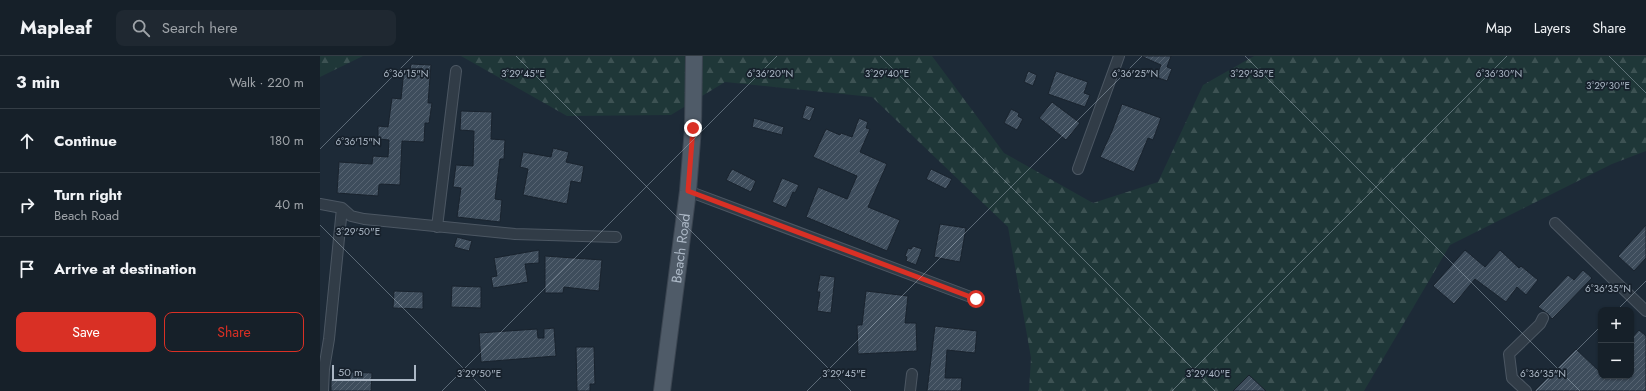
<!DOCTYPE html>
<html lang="en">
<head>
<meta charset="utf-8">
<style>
  :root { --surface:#162029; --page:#1f2831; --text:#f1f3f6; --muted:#9ea3a8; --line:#353e46; --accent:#d93025 }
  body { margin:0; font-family:Jost,sans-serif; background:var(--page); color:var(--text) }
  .controls { position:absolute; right:12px; bottom:12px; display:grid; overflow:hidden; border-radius:8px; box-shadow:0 1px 3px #0004 }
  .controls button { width:36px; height:36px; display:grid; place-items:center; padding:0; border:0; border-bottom:1px solid var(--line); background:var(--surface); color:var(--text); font:20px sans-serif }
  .scale { position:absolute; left:12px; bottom:10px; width:84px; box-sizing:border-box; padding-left:4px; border:2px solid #abb7c5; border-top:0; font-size:11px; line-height:14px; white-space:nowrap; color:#abb7c5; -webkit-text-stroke:3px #17212c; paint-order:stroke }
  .stop { position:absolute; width:12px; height:12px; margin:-9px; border:3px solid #d93025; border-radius:50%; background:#fff }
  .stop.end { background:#d93025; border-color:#fff; box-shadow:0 1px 4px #0008 }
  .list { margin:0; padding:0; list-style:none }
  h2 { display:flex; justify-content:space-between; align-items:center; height:52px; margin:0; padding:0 16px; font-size:17px }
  h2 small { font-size:13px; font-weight:400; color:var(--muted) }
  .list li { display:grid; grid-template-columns:26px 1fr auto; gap:12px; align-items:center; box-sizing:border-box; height:64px; padding:0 16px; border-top:1px solid var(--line) }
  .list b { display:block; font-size:15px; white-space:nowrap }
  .list p { margin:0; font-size:13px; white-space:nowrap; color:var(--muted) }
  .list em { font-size:13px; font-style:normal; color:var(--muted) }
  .actions { display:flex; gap:8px; padding:12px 16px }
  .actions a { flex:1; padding:9px 0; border:1px solid var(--accent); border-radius:8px; text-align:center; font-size:14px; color:var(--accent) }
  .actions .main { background:var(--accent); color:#fff }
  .icon { flex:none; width:22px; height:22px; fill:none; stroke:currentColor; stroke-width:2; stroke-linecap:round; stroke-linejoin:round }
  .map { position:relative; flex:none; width:1326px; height:335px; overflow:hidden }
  header { display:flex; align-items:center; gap:24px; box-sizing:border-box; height:56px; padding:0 20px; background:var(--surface); border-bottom:1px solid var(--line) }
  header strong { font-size:19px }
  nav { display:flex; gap:22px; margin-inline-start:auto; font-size:14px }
  .search { width:280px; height:36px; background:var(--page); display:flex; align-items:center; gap:10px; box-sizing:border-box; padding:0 14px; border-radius:8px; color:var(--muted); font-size:15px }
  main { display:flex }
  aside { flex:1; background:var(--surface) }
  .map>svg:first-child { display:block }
  .forest { fill:url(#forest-firs) }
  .building { fill:url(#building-hatch); stroke:#19232e }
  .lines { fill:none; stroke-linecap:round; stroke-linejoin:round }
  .minor-casing { stroke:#4c5763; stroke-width:12 }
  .primary-casing { stroke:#3b4551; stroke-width:18 }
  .minor { stroke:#313c47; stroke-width:10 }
  .primary { stroke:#4f5b68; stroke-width:16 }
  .route { stroke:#d93025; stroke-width:5 }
  .ticks { fill:none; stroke:#abb7c5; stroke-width:1; stroke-opacity:0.45 }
  .labels { text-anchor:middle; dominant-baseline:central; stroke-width:3.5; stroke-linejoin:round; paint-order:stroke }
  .street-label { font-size:14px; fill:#abb7c5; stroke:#17212c }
  .ticks-label { font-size:10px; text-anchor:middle; fill:#abb7c5; stroke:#17212c; stroke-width:3.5; stroke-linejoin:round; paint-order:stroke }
</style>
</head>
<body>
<header>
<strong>Mapleaf</strong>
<div class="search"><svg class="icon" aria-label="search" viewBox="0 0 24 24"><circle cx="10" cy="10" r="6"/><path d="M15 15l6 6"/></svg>Search here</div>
<nav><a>Map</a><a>Layers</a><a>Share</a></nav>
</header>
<main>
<aside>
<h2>3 min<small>Walk · 220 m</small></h2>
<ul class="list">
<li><svg class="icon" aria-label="ahead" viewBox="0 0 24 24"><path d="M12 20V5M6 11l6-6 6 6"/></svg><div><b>Continue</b></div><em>180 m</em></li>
<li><svg class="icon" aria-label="right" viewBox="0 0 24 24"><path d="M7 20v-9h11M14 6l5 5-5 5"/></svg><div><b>Turn right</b><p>Beach Road</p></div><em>40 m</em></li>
<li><svg class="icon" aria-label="arrive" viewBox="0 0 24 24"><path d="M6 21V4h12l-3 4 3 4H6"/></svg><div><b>Arrive at destination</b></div></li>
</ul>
<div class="actions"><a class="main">Save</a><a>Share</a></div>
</aside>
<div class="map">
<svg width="1326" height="335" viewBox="0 0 1326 335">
  <defs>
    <pattern id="forest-firs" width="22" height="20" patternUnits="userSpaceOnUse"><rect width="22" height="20" fill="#1f3738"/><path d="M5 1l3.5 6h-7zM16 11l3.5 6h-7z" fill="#3d5253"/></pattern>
    <pattern id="building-hatch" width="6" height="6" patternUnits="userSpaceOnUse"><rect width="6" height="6" fill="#3e4d5c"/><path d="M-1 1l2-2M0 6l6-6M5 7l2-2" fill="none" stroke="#576472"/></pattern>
  </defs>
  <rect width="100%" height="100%" fill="#1d2a37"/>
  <path class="forest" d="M0 0H43L0 21Z
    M141 0H612L684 97 773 147 838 126 883 29 934 0H1326V95L1292 108 1130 189 1044 335H709L711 302 688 171 552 41 405 26 351 59 247 60Z"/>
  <path class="building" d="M821 0H851L847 11 852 13 847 25 836 21 841 9Z
    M91 8 111 9 108 47H112L109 67H105L104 86 82 85 80 129 61 128 59 129 58 140 17 137 19 106 52 108 53 100 68 101 69 84 58 83V70L68 71 72 42 81 43 84 14 90 15Z
    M708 15 717 19 713 30 704 26Z
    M736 15 768 26 764 37 770 39 765 51 728 38Z
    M732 46 760 67 746 84 719 62Z
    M802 48 841 62 833 84 828 82 814 116 780 101 792 75Z
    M486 49 495 52 490 65 482 62Z
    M691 53 699 57 698 60 703 63 697 74 684 67Z
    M141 55 172 56 171 83 185 84 184 103H180L175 143 182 144 180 166 137 161 141 132 133 131 136 109 153 110 154 75 140 74Z
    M434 62 464 71 462 79 432 71Z
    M539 62 548 66 546 72 550 73 540 96 567 108 548 151 580 164 567 195 486 161 498 131 527 143 537 120 493 101 506 73 520 79 521 77 532 81Z
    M233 92 249 96 246 106 264 110 261 127 251 125 247 148 203 139 208 113 200 111 203 96 231 101Z
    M412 113 436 125 431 136 406 124Z
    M611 113 632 123 626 133 606 123Z
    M462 122 479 129 475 137 473 136 466 152 452 146Z
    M620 168 646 172 640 206 614 201Z
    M1326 169V202L1314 215 1298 200Z
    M137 181 152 185 149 195 134 191Z
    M593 190 602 193 596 209 586 205 587 201 585 200 588 192 591 193Z
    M219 194V207L205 208 208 226 173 232 171 221 177 220 174 202Z
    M1145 194 1165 211 1180 194 1199 212 1201 210 1218 224 1206 239 1197 231 1186 246 1155 223 1134 248 1113 230Z
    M225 200 282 204 279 235 244 231 243 237H225Z
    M1263 214 1272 222 1232 263 1228 258 1218 251 1248 219 1254 224Z
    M500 219 515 221 511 257 497 255 500 236H497Z
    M132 230 161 231V252L131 251Z
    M74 235 103 236V253L73 252Z
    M546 235 588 240 585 267H596L597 295 538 298 537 269H542Z
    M615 270 657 275 655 297 627 294 625 322H642L641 335H607Z
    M234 272 236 300 161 306 159 277 217 273 218 282H224V273Z
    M1319 274 1326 280V335H1214L1256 293 1281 317V320H1311V283Z
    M256 291H274L275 328H270V335H257Z
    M30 316 52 317 51 335H11V323H30Z
    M929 319 946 335H913Z"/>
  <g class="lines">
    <defs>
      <path id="minor" d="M758 113 799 0
        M368 135 656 243
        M0 148 22 152 31 160 44 163 195 178 296 181
        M1235 167 1326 255
        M117 171 136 15
        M3 335 4 313 9 283 22 152
        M590 335 592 318
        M1206 335 1192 322 1189 298 1220 268 1223 262"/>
      <g id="primary">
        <path id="s1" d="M342 335 368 135 373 72 374 0"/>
      </g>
    </defs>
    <use href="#minor" class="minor-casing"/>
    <use href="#primary" class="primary-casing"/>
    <use href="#minor" class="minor"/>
    <use href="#primary" class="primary"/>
  </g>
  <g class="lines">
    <path class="route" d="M373 72 368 135 656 243"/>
  </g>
  <path class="ticks" d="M196 0 531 335M560 0 895 335M925 0 1260 335M1289 0 1326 37M0 93 93 0M0 169 166 335M1297 254 1326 225M122 335 457 0M487 335 822 0M852 335 1187 0M1216 335 1281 270"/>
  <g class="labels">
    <g class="street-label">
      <text stroke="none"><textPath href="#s1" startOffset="144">Beach Road</textPath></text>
    </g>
  </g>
  <g class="ticks-label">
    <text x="86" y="21">6°36'15"N</text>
    <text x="203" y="21">3°29'45"E</text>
    <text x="450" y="21">6°36'20"N</text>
    <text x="567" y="21">3°29'40"E</text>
    <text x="815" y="21">6°36'25"N</text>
    <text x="932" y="21">3°29'35"E</text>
    <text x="1179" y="21">6°36'30"N</text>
    <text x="1288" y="33">3°29'30"E</text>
    <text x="38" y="89">6°36'15"N</text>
    <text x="38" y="179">3°29'50"E</text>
    <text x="1288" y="236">6°36'35"N</text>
    <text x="159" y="321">3°29'50"E</text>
    <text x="524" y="321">3°29'45"E</text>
    <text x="888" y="321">3°29'40"E</text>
    <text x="1223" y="321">6°36'35"N</text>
  </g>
</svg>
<div class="controls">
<button>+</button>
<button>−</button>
</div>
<div class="scale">50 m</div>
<div class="stop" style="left:656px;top:243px"></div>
<div class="stop end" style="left:373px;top:72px"></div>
</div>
</main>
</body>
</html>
